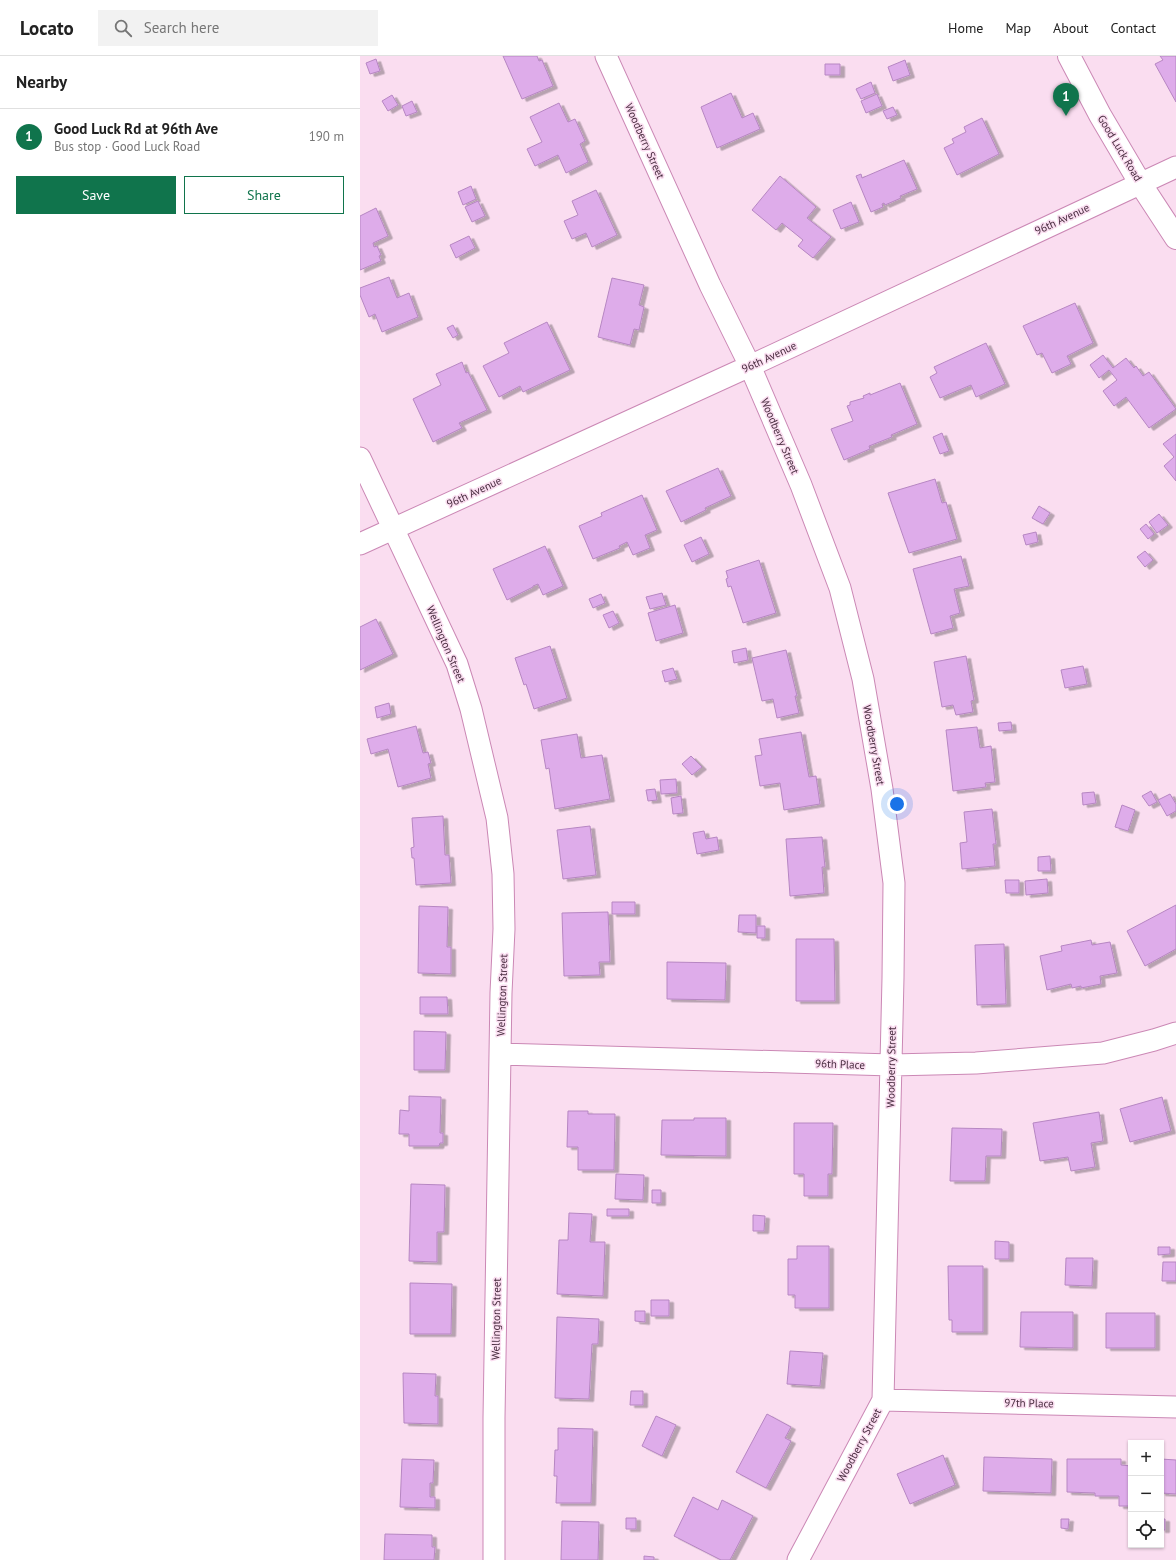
<!DOCTYPE html>
<html lang="en">
<head>
<meta charset="utf-8">
<style>
  :root { --surface:#fff; --page:#f2f2f2; --text:#222; --muted:#767676; --line:#e0e0e0; --accent:#10744c }
  body { margin:0; font-family:"PT Sans",sans-serif; background:var(--page); color:var(--text) }
  .controls { position:absolute; right:12px; bottom:12px; display:grid; overflow:hidden; border-radius:0px; box-shadow:0 1px 3px #0004 }
  .controls button { width:36px; height:36px; display:grid; place-items:center; padding:0; border:0; border-bottom:1px solid var(--line); background:var(--surface); color:var(--text); font:20px sans-serif }
  .you { position:absolute; left:537px; top:748px; width:14px; height:14px; margin:-10px; border:3px solid #fff; border-radius:50%; background:#1a73e8; box-shadow:0 0 0 6px #1a73e833 }
  .badge { display:grid; place-items:center; width:26px; height:26px; border-radius:50%; background:var(--accent); color:#fff; font-size:13px; font-weight:700 }
  .pin { position:absolute; translate:-50% -33px; filter:drop-shadow(0 1px 2px #0008) }
  .pin::after { content:''; position:absolute; top:21px; width:14px; height:12px; background:inherit; clip-path:polygon(0 0,100% 0,50% 100%) }
  .list { margin:0; padding:0; list-style:none }
  h2 { display:flex; justify-content:space-between; align-items:center; height:52px; margin:0; padding:0 16px; font-size:17px }
  h2 small { font-size:13px; font-weight:400; color:var(--muted) }
  .list li { display:grid; grid-template-columns:26px 1fr auto; gap:12px; align-items:center; box-sizing:border-box; height:56px; padding:0 16px; border-top:1px solid var(--line) }
  .list b { display:block; font-size:15px; white-space:nowrap }
  .list p { margin:0; font-size:13px; white-space:nowrap; color:var(--muted) }
  .list em { font-size:13px; font-style:normal; color:var(--muted) }
  .actions { display:flex; gap:8px; padding:12px 16px }
  .actions a { flex:1; padding:9px 0; border:1px solid var(--accent); border-radius:0px; text-align:center; font-size:14px; color:var(--accent) }
  .actions .main { background:var(--accent); color:#fff }
  .icon { flex:none; width:22px; height:22px; fill:none; stroke:currentColor; stroke-width:2; stroke-linecap:round; stroke-linejoin:round }
  .map { position:relative; flex:none; width:816px; height:1504px; overflow:hidden }
  header { display:flex; align-items:center; gap:24px; box-sizing:border-box; height:56px; padding:0 20px; background:var(--surface); border-bottom:1px solid var(--line) }
  header strong { font-size:19px }
  nav { display:flex; gap:22px; margin-inline-start:auto; font-size:14px }
  .search { width:280px; height:36px; background:var(--page); display:flex; align-items:center; gap:10px; box-sizing:border-box; padding:0 14px; border-radius:0px; color:var(--muted); font-size:15px }
  main { display:flex }
  aside { flex:1; background:var(--surface) }
  .map>svg:first-child { display:block }
  .building { fill:#deacea; stroke:#b686c2; filter:url(#shadow) }
  .lines { fill:none; stroke-linecap:round; stroke-linejoin:round }
  .minor-casing { stroke:#cb88b5; stroke-width:23 }
  .secondary-casing { stroke:#cb88b5; stroke-width:24 }
  .minor { stroke:#fff; stroke-width:21 }
  .secondary { stroke:#fff; stroke-width:22 }
  .labels { text-anchor:middle; dominant-baseline:central; stroke-width:3; stroke-linejoin:round; paint-order:stroke }
  .street-label { font-size:11px; fill:#472b3e; stroke:#faddf0 }
</style>
</head>
<body>
<header>
<strong>Locato</strong>
<div class="search"><svg class="icon" aria-label="search" viewBox="0 0 24 24"><circle cx="10" cy="10" r="6"/><path d="M15 15l6 6"/></svg>Search here</div>
<nav><a>Home</a><a>Map</a><a>About</a><a>Contact</a></nav>
</header>
<main>
<aside>
<h2>Nearby<small></small></h2>
<ul class="list">
<li><span class="badge">1</span><div><b>Good Luck Rd at 96th Ave</b><p>Bus stop · Good Luck Road</p></div><em>190 m</em></li>
</ul>
<div class="actions"><a class="main">Save</a><a>Share</a></div>
</aside>
<div class="map">
<svg width="816" height="1504" viewBox="0 0 816 1504">
  <defs>
    <filter id="shadow"><feDropShadow dx="4.5" dy="2.5" stdDeviation="0" flood-color="#0004"/></filter>
  </defs>
  <rect width="100%" height="100%" fill="#faddf0"/>
  <path class="building" d="M143 0H177L179 5 182 4 193 30 162 43Z
    M800 0H816V46L795 8 803 4Z
    M16 3 20 15 10 18 6 7Z
    M545 4 550 19 533 25 528 11Z
    M465 8H480V19H465Z
    M511 26 515 37 501 43 496 33Z
    M371 37 382 62 393 57 400 73 357 92 341 51Z
    M517 38 522 50 506 57 501 45Z
    M32 39 38 49 28 55 22 45Z
    M52 45 57 56 46 60 42 50Z
    M199 47 208 66 215 63 225 85 220 88 228 106 206 117 198 99 175 110 167 93 182 86 170 61Z
    M533 51 537 59 527 63 523 55Z
    M622 62 639 98 597 119 584 92 594 87 592 83 606 76 604 71Z
    M544 104 557 133 540 140 541 142 525 149 524 147 522 148 523 151 511 156 496 120 501 118 502 122Z
    M420 120 456 151 447 162 471 181 453 202 438 190 443 184 422 167 416 174 392 154Z
    M111 130 116 143 103 149 98 136Z
    M236 134 257 179 232 191 226 177 212 183 204 165 218 159 212 145Z
    M118 145 125 160 112 166 105 151Z
    M491 146 499 166 481 173 473 154Z
    M16 152 28 180 13 187 14 191 17 190 21 199 19 200 21 205 0 214V160Z
    M109 180 115 192 96 202 90 189Z
    M29 221 37 242 49 237 58 261 22 276 15 258 9 261 0 239V232Z
    M252 222 284 229 279 249 284 251 279 274 274 273 270 289 238 281Z
    M715 247 733 287 707 300 711 308 692 317 682 297 677 299 663 270Z
    M187 266 210 314 163 336 160 330 139 341 123 310 149 297 144 287Z
    M93 269 98 279 93 282 87 272Z
    M626 287 645 328 616 341 611 329 580 342 570 321 577 317 574 311Z
    M743 299 753 312 766 302 774 312 776 310 783 320 789 316 816 353 789 372 766 341 754 350 743 335 757 324 749 314 739 322 730 309Z
    M102 306 106 317 108 316 127 354 99 367 102 372 73 386 53 343 81 329 76 318Z
    M540 327 557 368 531 379 532 381 509 390 510 393 484 404 471 373 493 365 487 350 490 349V346L504 342 503 340 510 337V339Z
    M582 377 589 395 580 398 573 381Z
    M816 378V425L804 410 814 401 803 388Z
    M358 412 371 440 345 452 346 454 321 466 306 435Z
    M575 423 582 447 586 446 597 483 549 497 528 437Z
    M282 439 297 474 285 479 290 492 273 499 267 486 259 490 260 492 233 503 219 470 242 460 241 457Z
    M679 450 690 457 683 468 672 462Z
    M799 458 808 469 797 477 789 466Z
    M786 468 794 478 788 483 780 473Z
    M676 476 678 486 666 489 663 479Z
    M341 481 349 498 332 506 324 489Z
    M185 490 203 530 183 539 178 528 173 530V531L147 544 133 513Z
    M785 495 793 504 785 511 777 501Z
    M601 500 609 530 594 533 600 557 590 560 593 572 571 578 553 513Z
    M399 504 416 557 383 567 371 530 368 531 366 523 368 522 366 515Z
    M302 537 306 549 290 553 286 541Z
    M241 538 245 547 233 552 229 543Z
    M315 549 323 577 296 585 288 557Z
    M253 555 259 567 249 572 243 559Z
    M16 563 33 598 0 614V571Z
    M190 590 207 642 174 653 166 628 164 629 155 602Z
    M386 592 388 604 374 607 372 595Z
    M426 594 437 640H435L439 657 417 662 413 643 402 645 392 602Z
    M606 600 614 644 611 645 613 656 596 659 593 649 582 651 574 606Z
    M723 610 727 628 705 632 701 614Z
    M313 612 317 623 305 626 302 615Z
    M29 647 31 658 17 662 15 651Z
    M651 666 652 674 639 675 638 667Z
    M56 670 63 697 68 696 71 707 68 708 71 722 38 731 28 693 11 698 7 683Z
    M617 671 620 692 631 690 635 726 625 727 626 731 593 735 586 674Z
    M441 676 449 721 456 720 460 748 424 754 420 727 400 730 395 700 402 699 399 683Z
    M217 678 221 702 242 699 250 743 195 753 189 712 186 713 181 684Z
    M331 700 342 711 332 719 322 708Z
    M316 723 317 737 301 738 300 724Z
    M295 733 297 744 288 745 286 734Z
    M791 735 797 746 789 750 782 740Z
    M734 736 736 747 723 749 722 737Z
    M810 738 816 748V755L807 760 798 744Z
    M321 740 323 757 313 758 311 742Z
    M762 749 775 754 768 775 755 771Z
    M632 753 636 788H633L635 810 602 813 600 787 607 786 604 756Z
    M83 760 85 799H89L91 827 56 829 54 802H52L51 792 54 791 52 762Z
    M230 770 236 819 203 823 197 774Z
    M344 775 346 783 357 781 359 794 337 798 333 777Z
    M462 781 465 811H462L464 837 430 840 426 783Z
    M690 800 691 815H678V801Z
    M687 823 688 837 666 839 665 825Z
    M645 824H659V837H646Z
    M252 846H275V858H252Z
    M816 849V893L785 910 767 875Z
    M59 850 88 851 87 891H91V918L58 917Z
    M248 856 250 906H239L240 919 204 920 202 857Z
    M379 859H396V877L378 876Z
    M397 870H405V882H397Z
    M436 883H474L475 945H436Z
    M731 884 732 889 750 886 757 917 740 920 741 928 721 932V930L712 932 711 928 687 934 680 900 702 895 701 890Z
    M644 888 646 948 617 949 615 889Z
    M307 906 366 907 365 944 307 943Z
    M60 941H87L88 958H60Z
    M54 975 86 976 85 1014H54Z
    M49 1040 81 1041 80 1077H83V1087H80L79 1090H49V1078H39L40 1054 49 1055Z
    M802 1041 811 1075 770 1086 760 1053Z
    M208 1055H228V1058H255L254 1114H218V1091H207Z
    M739 1056 743 1085 731 1087 735 1111 711 1115 708 1101 680 1105 673 1067Z
    M334 1062H366V1100L301 1099 302 1064H334Z
    M434 1067H473L472 1118H468V1140H444V1118H434Z
    M592 1072 642 1073 641 1100H626L625 1125H590Z
    M256 1118 284 1119 283 1144 255 1143Z
    M51 1128 85 1129 84 1176H77V1206L49 1205Z
    M292 1134H301V1147H292Z
    M247 1153H269V1160H247Z
    M209 1157 232 1158 230 1186H245L243 1240 197 1238 199 1184H208Z
    M393 1159 405 1160 404 1175H393Z
    M635 1185 649 1186V1203H635Z
    M437 1190H469V1252H435V1239H428V1203H437Z
    M798 1191H810V1198L798 1199Z
    M706 1202H733L732 1230 705 1229Z
    M803 1206H816V1225H802Z
    M588 1210H623V1276H592V1264H589Z
    M50 1227 92 1228 91 1278H50Z
    M291 1244H309V1260H291Z
    M275 1255H285V1266L275 1265Z
    M661 1256H713V1292L660 1291Z
    M746 1257H795V1292H746Z
    M197 1261 239 1263 238 1288H232L229 1343 195 1342Z
    M430 1295 463 1297 460 1330 427 1328Z
    M43 1317 76 1318 75 1340H78V1368L44 1367Z
    M271 1335H283V1349H270Z
    M407 1358 431 1371 425 1382 431 1385 406 1432 376 1416Z
    M296 1360 316 1369 302 1400 282 1390Z
    M198 1372 233 1373 231 1447H196L197 1420H194L195 1394H198Z
    M583 1399 595 1429 550 1448 537 1418Z
    M624 1401 692 1403 691 1437 623 1435Z
    M42 1403 74 1404 73 1427H70V1441H75V1452L40 1451Z
    M707 1403H761V1409L771 1410V1450H759V1440H735V1437L707 1436Z
    M801 1403 816 1404V1438L801 1437Z
    M333 1441 358 1454 362 1444 393 1460 370 1504H361L314 1480Z
    M266 1462H276V1473H266Z
    M701 1463H709L708 1473 701 1472Z
    M801 1463H805V1474H801Z
    M202 1465 239 1466 238 1504H201Z
    M25 1478 72 1479V1491H75L74 1504H24Z
    M284 1500 294 1501V1504H284Z"/>
  <g class="lines">
    <defs>
      <path id="minor" d="M246 0 350 229 390 310 441 429 480 532 503 623 522 733 534 827 533 922 523 1344 438 1504
        M0 402 97 608 111 653 137 762 143 818 144 873 141 937 134 1362V1504
        M0 488 390 310 816 111
        M141 998 532 1009 616 1007 743 997 794 984 816 977
        M523 1344 816 1351"/>
      <path id="secondary" d="M709 0 740 59 780 127 816 182"/>
    </defs>
    <use href="#minor" class="minor-casing"/>
    <use href="#secondary" class="secondary-casing"/>
    <use href="#minor" class="minor"/>
    <use href="#secondary" class="secondary"/>
  </g>
  <g class="labels">
    <g class="street-label">
      <text transform="translate(285 85) rotate(66)">Woodberry Street</text>
      <text transform="translate(760 92) rotate(59)">Good Luck Road</text>
      <text transform="translate(702 163) rotate(-25)">96th Avenue</text>
      <text transform="translate(409 301) rotate(-25)">96th Avenue</text>
      <text transform="translate(420 380) rotate(67)">Woodberry Street</text>
      <text transform="translate(114 436) rotate(-25)">96th Avenue</text>
      <text transform="translate(86 588) rotate(67)">Wellington Street</text>
      <text transform="translate(514 689) rotate(80)">Woodberry Street</text>
      <text transform="translate(142 939) rotate(-88)">Wellington Street</text>
      <text transform="translate(480 1008) rotate(2)">96th Place</text>
      <text transform="translate(531 1011) rotate(-89)">Woodberry Street</text>
      <text transform="translate(136 1263) rotate(-89)">Wellington Street</text>
      <text transform="translate(669 1347) rotate(1)">97th Place</text>
      <text transform="translate(499 1389) rotate(-62)">Woodberry Street</text>
    </g>
  </g>
</svg>
<div class="controls">
<button>+</button>
<button>−</button>
<button><svg class="icon" aria-label="locate" viewBox="0 0 24 24"><circle cx="12" cy="12" r="6"/><path d="M12 2v4M12 18v4M2 12h4M18 12h4"/></svg></button>
</div>
<div class="you"></div>
<div class="pin badge" style="left:706px;top:60px">1</div>
</div>
</main>
</body>
</html>
